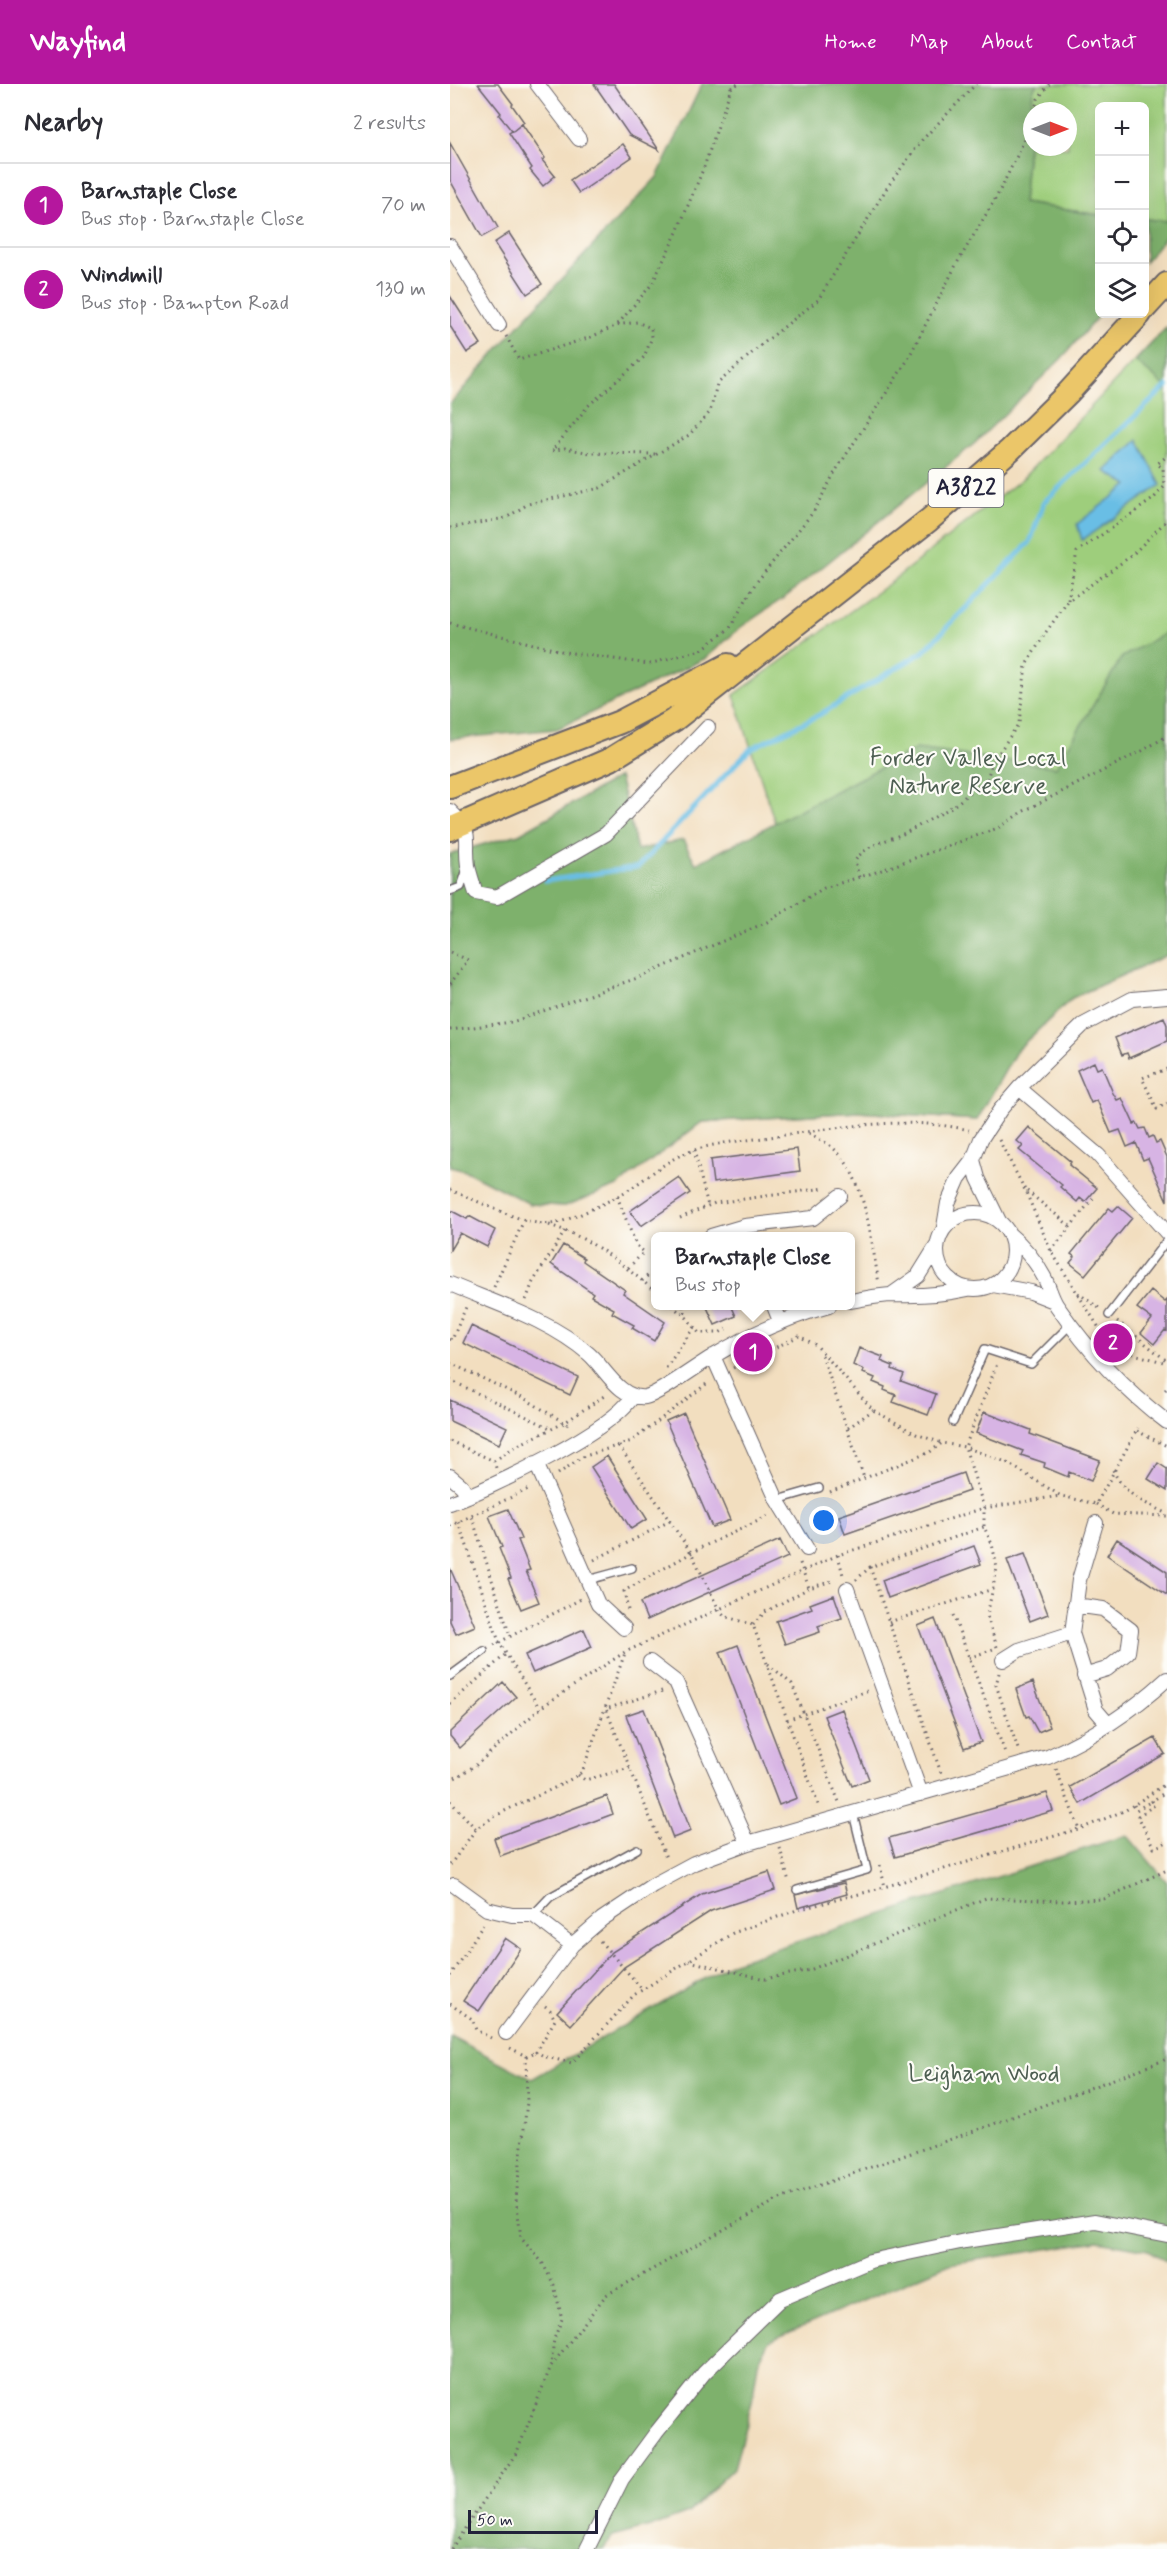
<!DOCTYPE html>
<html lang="en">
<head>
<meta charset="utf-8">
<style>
  :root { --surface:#fff; --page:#f2f2f3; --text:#2b2b33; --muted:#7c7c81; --line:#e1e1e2; --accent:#b5179e }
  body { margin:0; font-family:Mynerve,sans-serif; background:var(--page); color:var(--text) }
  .controls { position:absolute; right:18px; top:18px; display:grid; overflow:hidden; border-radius:9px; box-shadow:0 6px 24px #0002 }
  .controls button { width:54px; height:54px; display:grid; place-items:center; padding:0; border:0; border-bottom:2px solid var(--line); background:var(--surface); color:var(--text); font:30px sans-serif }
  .compass { position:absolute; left:573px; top:18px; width:54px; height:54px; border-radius:50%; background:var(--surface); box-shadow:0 6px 24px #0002; rotate:90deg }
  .scale { position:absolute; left:18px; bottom:15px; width:130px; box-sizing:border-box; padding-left:6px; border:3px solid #22223b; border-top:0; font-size:16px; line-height:21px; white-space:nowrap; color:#22223b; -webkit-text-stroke:4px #fdfcf7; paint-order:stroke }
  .you { position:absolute; left:374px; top:1437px; width:21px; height:21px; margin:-15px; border:4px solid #fff; border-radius:50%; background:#1a73e8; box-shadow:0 0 0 9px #1a73e833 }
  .badge { display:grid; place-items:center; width:39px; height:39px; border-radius:50%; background:var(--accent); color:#fff; font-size:20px; font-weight:700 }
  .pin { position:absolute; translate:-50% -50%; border:3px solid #fff; box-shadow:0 2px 6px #0006 }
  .popup { position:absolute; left:201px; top:1148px; width:204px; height:78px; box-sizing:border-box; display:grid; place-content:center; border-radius:9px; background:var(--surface); filter:drop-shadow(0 2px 4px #0005); font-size:20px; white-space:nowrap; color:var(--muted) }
  .popup b { font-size:22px; color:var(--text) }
  .popup::after { content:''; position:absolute; left:50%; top:100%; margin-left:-12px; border:12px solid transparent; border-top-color:var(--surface) }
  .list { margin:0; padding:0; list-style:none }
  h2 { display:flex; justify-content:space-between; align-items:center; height:78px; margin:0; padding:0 24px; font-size:26px }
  h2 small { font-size:20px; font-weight:400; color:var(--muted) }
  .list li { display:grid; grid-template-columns:39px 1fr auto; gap:18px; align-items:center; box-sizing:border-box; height:84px; padding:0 24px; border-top:2px solid var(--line) }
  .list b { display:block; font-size:22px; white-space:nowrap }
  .list p { margin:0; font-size:20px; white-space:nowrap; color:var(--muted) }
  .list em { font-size:20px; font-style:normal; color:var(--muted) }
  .icon { flex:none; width:33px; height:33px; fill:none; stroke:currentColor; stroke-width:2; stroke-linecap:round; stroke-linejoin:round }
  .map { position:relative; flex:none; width:717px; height:2465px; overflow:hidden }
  header { display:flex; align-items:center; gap:36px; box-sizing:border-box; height:84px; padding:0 30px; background:var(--accent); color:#fff }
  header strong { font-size:28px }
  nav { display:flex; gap:33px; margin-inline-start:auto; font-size:21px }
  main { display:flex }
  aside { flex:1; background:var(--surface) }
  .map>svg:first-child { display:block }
  .green { fill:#9ece7c; stroke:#60785c; stroke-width:1.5; fill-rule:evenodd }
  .forest { fill:#7eb16c; stroke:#506a54; stroke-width:1.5 }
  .water { fill:#69bee5; stroke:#467090; stroke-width:1.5 }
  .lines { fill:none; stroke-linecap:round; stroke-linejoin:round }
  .stream { stroke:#69bee5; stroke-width:5 }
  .building { fill:#d7b4e4 }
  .lane-casing { stroke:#6b6469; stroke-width:10 }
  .street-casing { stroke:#6b6469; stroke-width:16 }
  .primary-casing { stroke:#6b6469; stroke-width:26 }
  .path { stroke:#6b6469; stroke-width:3; stroke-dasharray:1.5 4.5; stroke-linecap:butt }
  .lane { stroke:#fff; stroke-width:7 }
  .street { stroke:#fff; stroke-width:14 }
  .primary { stroke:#ebc669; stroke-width:22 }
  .labels { text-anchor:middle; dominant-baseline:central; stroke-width:4.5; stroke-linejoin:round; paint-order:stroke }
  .shield { fill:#fdfcf7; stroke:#646373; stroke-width:1.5 }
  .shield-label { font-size:22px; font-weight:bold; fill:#22223b }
  .park-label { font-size:24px; fill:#4d5e52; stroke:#fdfcf7 }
</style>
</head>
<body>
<header>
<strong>Wayfind</strong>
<nav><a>Home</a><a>Map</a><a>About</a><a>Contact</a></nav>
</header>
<main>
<aside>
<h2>Nearby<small>2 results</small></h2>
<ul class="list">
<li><span class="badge">1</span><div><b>Barnstaple Close</b><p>Bus stop · Barnstaple Close</p></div><em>70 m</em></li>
<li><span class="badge">2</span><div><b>Windmill</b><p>Bus stop · Bampton Road</p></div><em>130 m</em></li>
</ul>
</aside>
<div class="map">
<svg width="717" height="2465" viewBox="0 0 717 2465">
  <rect width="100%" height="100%" fill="#fdfcf7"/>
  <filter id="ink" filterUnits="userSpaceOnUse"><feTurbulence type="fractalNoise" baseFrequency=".0167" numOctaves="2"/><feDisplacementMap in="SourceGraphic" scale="12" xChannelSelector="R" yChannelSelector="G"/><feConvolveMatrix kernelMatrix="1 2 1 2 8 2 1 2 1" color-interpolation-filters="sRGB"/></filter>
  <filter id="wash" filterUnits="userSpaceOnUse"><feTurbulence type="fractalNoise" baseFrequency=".008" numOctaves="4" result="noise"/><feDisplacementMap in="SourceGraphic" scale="24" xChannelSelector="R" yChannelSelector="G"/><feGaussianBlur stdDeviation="1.35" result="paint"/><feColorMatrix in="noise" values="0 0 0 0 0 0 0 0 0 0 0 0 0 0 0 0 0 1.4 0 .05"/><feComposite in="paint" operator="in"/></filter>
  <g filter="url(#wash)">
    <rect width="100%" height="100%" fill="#f2debf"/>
    <path class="green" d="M587 0H717V137L695 135 694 22H650L649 131 573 119 583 6ZM582 27H618V63H582Z
      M717 243V871L622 914 567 966 527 1036 408 1028 252 1038 167 1102 115 1122 80 1120 16 1087 0 1083V770L69 750 169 693 187 766 233 756 246 780 325 739 284 611 437 501 572 395Z"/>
    <path class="forest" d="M252 0H587L583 6 573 119 649 131 650 230 612 274 524 360 338 511 291 543 256 574 107 645 0 655V320L69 241 207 93Z
      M695 135 717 137V151L695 178Z
      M717 243V304L685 277Z
      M717 548V871L622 914 567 966 527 1036 408 1028 252 1038 167 1102 115 1122 80 1120 16 1087 0 1083V770L69 750 169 693 187 766 233 756 246 780 466 665 606 683 672 573Z
      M677 1751 717 1798V2178L698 2166 648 2157 499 2180 319 2257 308 2279 302 2318 284 2384 238 2429 200 2443 162 2453 155 2465H0V1952L82 1995 281 1879Z"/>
    <path class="water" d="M688 356 711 401 632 456 627 440 678 401 655 387Z"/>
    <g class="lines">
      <path class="stream" d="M95 797 188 783 300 665 369 631 473 568 580 458 594 418 717 302"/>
    </g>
    <g id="blocks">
      <path class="building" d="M28 0H48L63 20 62 21 74 38 63 47 72 40 95 74 92 76 105 92 93 102 80 86 82 84 59 49 62 47 49 31 51 29Z
        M144 0H164L209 66 179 51Z
        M0 59 48 144 32 153 0 96Z
        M173 60 182 73 129 109 120 96Z
        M59 149 92 200 77 210 44 159Z
        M0 212 31 260 17 269 0 242Z
        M714 933 717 941V957L679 974 677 969 672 971 665 954Z
        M644 978 647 985 652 983 663 1009 667 1016 672 1014 684 1040 687 1039 690 1045 695 1044 699 1054 703 1052 706 1059 710 1057 717 1073V1117L698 1074 693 1076 686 1059 677 1063 670 1046 661 1049 647 1016 641 1019 627 986Z
        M579 1043 621 1078 619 1081 647 1104 635 1118 630 1114 627 1118 610 1103 612 1101 569 1066 573 1062 567 1057Z
        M347 1065 350 1087 263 1099 260 1076Z
        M229 1093 240 1109 191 1142 180 1127Z
        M668 1122 682 1134 635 1191 620 1179 625 1173 621 1170 659 1124 663 1127Z
        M0 1126 17 1135 19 1132 45 1146 37 1163 10 1149 0 1166Z
        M113 1161 134 1174 133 1177 175 1206 173 1209 215 1238 204 1257 182 1244 184 1241 162 1229 164 1225 141 1212 143 1209 101 1180Z
        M701 1207 715 1218 717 1216V1247L715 1246 704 1260 691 1249 702 1235 687 1224Z
        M256 1221H281L286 1232 265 1241Z
        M21 1242 128 1293 120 1311 13 1259Z
        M409 1264 433 1273 431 1277 443 1282 442 1285 454 1290 451 1297 486 1310 478 1331 443 1318 446 1311 434 1306 435 1303 423 1298 425 1294 413 1289 414 1286 403 1281Z
        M0 1316 57 1343 49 1360 0 1337Z
        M534 1328 581 1346 580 1350 650 1376 641 1397 619 1388 618 1393 594 1383 595 1379 571 1371 573 1367 526 1349Z
        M234 1329 280 1436 262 1443 216 1337Z
        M157 1372 197 1435 181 1445 141 1383Z
        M708 1379 717 1385V1407L698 1395Z
        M513 1389 519 1407 395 1450 389 1432Z
        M58 1425 71 1455 68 1456 80 1486 76 1487 89 1518 71 1525 58 1495 61 1494 49 1464 52 1463 39 1432Z
        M667 1455 717 1488V1511L657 1471Z
        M330 1456 338 1473 197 1536 190 1519Z
        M524 1462 531 1480 438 1514 432 1496Z
        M575 1470 598 1530 580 1537 557 1476Z
        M0 1484 25 1542 6 1550 0 1537Z
        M384 1511 392 1534 368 1542 370 1548 335 1560 326 1537 362 1524 360 1520Z
        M485 1535 531 1658 514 1664 468 1542Z
        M134 1545 142 1563 83 1589 75 1571Z
        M288 1561 347 1714 329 1721 270 1568Z
        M53 1598 66 1613 10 1664 0 1652V1648Z
        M583 1598 600 1643 588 1648 579 1632 576 1633 566 1605Z
        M194 1625 241 1747 223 1754 176 1631Z
        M392 1625 419 1695 402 1702 374 1632Z
        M705 1654 715 1670 630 1720 620 1703Z
        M597 1709 603 1727 445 1773 439 1754Z
        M157 1712 163 1730 50 1772 44 1754Z
        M319 1788 325 1806 261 1827 174 1883 121 1941 107 1928 162 1868 252 1810Z
        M394 1799 397 1810 348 1824 345 1811Z
        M55 1854 71 1865 29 1927 13 1917Z"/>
    </g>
  </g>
  <g filter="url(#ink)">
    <use href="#blocks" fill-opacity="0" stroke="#6b6469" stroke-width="1.5"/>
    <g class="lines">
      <defs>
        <path id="lane" d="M0 807 11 803 17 785
          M659 1231 717 1156
          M503 1338 535 1265 581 1280 620 1241
          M327 1416 369 1404
          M138 1496 182 1484
          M0 1592 34 1567
          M347 1806 417 1786 403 1729
          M83 1831 100 1813 187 1765"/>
        <path id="street" d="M87 0 129 55
          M0 162 49 241
          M0 727C25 751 14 752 18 782 20 791 23 800 26 809L47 813 156 750 258 643
          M569 1004 648 1071 717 1149
          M523 1076 528 1094 549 1137
          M487 1167a38 38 0 1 1 76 0a38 38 0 1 1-76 0Z
          M494 1143 498 1119 509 1094 523 1076 531 1055 550 1026 569 1004 633 941 682 915 717 912
          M559 1150C574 1162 585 1176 594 1193 599 1202 601 1213 607 1222 638 1267 673 1305 717 1338
          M261 1152 295 1142 363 1134 390 1112
          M0 1200C47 1220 100 1236 139 1270 155 1284 170 1316 195 1313 208 1311 248 1281 262 1273 299 1251 337 1233 379 1222
          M543 1201 581 1208 604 1217
          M441 1211 468 1192 486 1163
          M400 1217C414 1215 429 1211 443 1211 470 1212 491 1211 518 1205
          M324 1222 330 1237
          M263 1272 327 1416 357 1465
          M86 1379 148 1520 174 1544
          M0 1392 12 1402 18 1412
          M0 1419C41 1404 162 1347 183 1312
          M646 1439 629 1496 622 1549 646 1626 658 1640
          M397 1505 471 1710
          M625 1521 653 1525 681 1546 678 1568 657 1585 634 1592
          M553 1576 569 1566 622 1549
          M200 1578 226 1598 298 1759
          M4 1801 37 1825 62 1831H83L122 1861
          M56 1949 122 1861 152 1835 203 1801 244 1779 298 1759 598 1673C641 1654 682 1627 717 1595
          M137 2465 172 2395 206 2349 254 2289 330 2215 420 2177 515 2157 645 2137 717 2151"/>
        <path id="primary" d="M694 225 717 200
          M0 703 170 638 278 581
          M0 745 161 675 224 636 479 436 560 366 618 309 690 230"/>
      </defs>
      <use href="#lane" class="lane-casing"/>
      <use href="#street" class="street-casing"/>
      <use href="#primary" class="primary-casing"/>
      <path class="path" d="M281 4 288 0
        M584 27 588 15 599 0
        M168 240 202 200 227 148 254 83 281 4 280 0
        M56 252 69 276 141 253 167 241 187 238 201 244 202 253 194 273 138 322 102 367 115 364 140 369 207 370
        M0 444 56 434 78 420 150 404 239 351 260 328 267 300 310 262 368 216 438 102 472 56 526 0
        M618 516 627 468 703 415 714 403 713 384 707 380 717 372
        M0 539 115 568 199 580 251 566 280 544 305 500 364 427 385 388 457 277 506 181 547 112 570 66 582 33
        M409 793 405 777C417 758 443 756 461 746 476 738 492 729 506 720 517 712 521 704 536 698L542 679 569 639 576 581 596 548 618 517 681 472 717 436
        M0 868 18 876 0 900
        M0 946 62 938 190 893 317 838 374 804 426 788 548 744 572 728 692 667 717 652
        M717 985 692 994 707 1025 717 1019
        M359 1049C367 1054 376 1058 383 1064 416 1092 421 1158 429 1199
        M549 1056 575 1106 601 1167 656 1255 665 1265 717 1279
        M244 1066 258 1122
        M0 1106C25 1115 73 1141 99 1140 108 1140 120 1134 129 1131 146 1123 162 1116 178 1106 194 1096 210 1082 227 1073 259 1058 286 1058 320 1053 386 1044 453 1031 519 1046
        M577 1107 620 1142
        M167 1112 186 1161 194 1168 177 1185
        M230 1134 265 1119 375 1104
        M99 1141C144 1155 170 1179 206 1208
        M601 1167 644 1113
        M192 1197 206 1184
        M44 1203 74 1136
        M628 1209 649 1224
        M76 1216 83 1198 115 1147
        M222 1222 237 1234 249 1249H269L276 1245
        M233 1222 237 1233
        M667 1237 717 1277
        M0 1255 2 1256 16 1223
        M372 1271 414 1394
        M0 1279 72 1313 120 1342
        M216 1284 244 1243
        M283 1284 349 1252 366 1261 423 1326 466 1350 492 1359 515 1363 556 1378 611 1412 646 1420 688 1344
        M0 1296 100 1344
        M715 1306 717 1304
        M398 1344 423 1326
        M687 1347 717 1362
        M0 1357 44 1377 46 1384
        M169 1362 242 1470 269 1526 274 1532 303 1541 369 1723
        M44 1377 66 1362 114 1339 157 1310
        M663 1386C675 1412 694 1418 717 1430
        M108 1390 132 1373 182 1357 259 1298
        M380 1408 480 1368 492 1359
        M646 1420 663 1430 717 1432
        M22 1433 60 1552
        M9 1438 49 1558 90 1625
        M0 1442 81 1404
        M388 1471 393 1491
        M144 1476 220 1437
        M350 1479 359 1504 382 1497 385 1498
        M420 1483 491 1689
        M406 1496 420 1483 534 1443
        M178 1526 174 1507 250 1464 321 1431
        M503 1531 556 1671
        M439 1538 543 1505
        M303 1541 315 1528 359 1504
        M44 1561 131 1515
        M547 1563 537 1532 547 1484 545 1474 542 1460 534 1443V1424L515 1363 547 1280
        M519 1574 543 1565
        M318 1580 342 1600 389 1718
        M549 1589 546 1601 568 1665
        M212 1607 156 1625 217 1776
        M0 1620 56 1570
        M337 1636 417 1607
        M606 1685 629 1745
        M128 1691 135 1696 180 1684
        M0 1697 26 1681 93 1622 175 1568 388 1471 534 1424 610 1412
        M717 1707 702 1717 705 1721 688 1732 704 1764 717 1758
        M0 1717 26 1745C58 1720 99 1711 132 1688L175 1569
        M684 1721 686 1726 702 1717
        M330 1764 339 1798
        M0 1781 26 1745
        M430 1781 435 1803
        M150 1857 192 1905
        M239 1877 315 1895 360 1886 536 1814 613 1817 654 1815 717 1786
        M0 1892 33 1841
        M0 1920 22 1935 26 1946 41 1954
        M95 1922 100 1926 105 1936 86 1968 96 1973 122 1979 184 1911 283 1849 347 1826 417 1808 635 1743 676 1726 717 1699
        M60 1964 76 1972 86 1968
        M76 1972 77 2018 66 2114 71 2154 92 2178 104 2201 112 2235 104 2255 101 2280
        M1 2465 67 2368 101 2282 156 2211 327 2116 530 2045 717 1975"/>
      <use href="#lane" class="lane"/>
      <use href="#street" class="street"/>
      <use href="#primary" class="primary"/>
    </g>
  </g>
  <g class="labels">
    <rect class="shield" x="478.5" y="385" width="75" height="38" rx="4.5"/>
    <g class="shield-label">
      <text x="516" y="404">A3822</text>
    </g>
    <g class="park-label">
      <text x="518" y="674">Forder Valley Local<tspan x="518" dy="28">Nature Reserve</tspan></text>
      <text x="534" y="1990">Leigham Wood</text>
    </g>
  </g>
</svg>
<div class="controls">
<button>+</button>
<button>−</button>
<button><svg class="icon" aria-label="locate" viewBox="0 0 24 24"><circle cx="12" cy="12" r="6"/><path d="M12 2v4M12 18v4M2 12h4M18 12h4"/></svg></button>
<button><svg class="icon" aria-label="layers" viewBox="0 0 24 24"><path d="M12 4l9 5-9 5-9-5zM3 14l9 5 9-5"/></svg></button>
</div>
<svg class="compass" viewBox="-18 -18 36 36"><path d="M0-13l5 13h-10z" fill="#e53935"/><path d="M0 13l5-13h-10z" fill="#7c7c81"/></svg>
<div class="scale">50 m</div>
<div class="you"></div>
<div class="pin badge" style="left:303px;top:1268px">1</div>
<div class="popup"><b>Barnstaple Close</b>Bus stop</div>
<div class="pin badge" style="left:663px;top:1259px">2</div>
</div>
</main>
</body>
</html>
